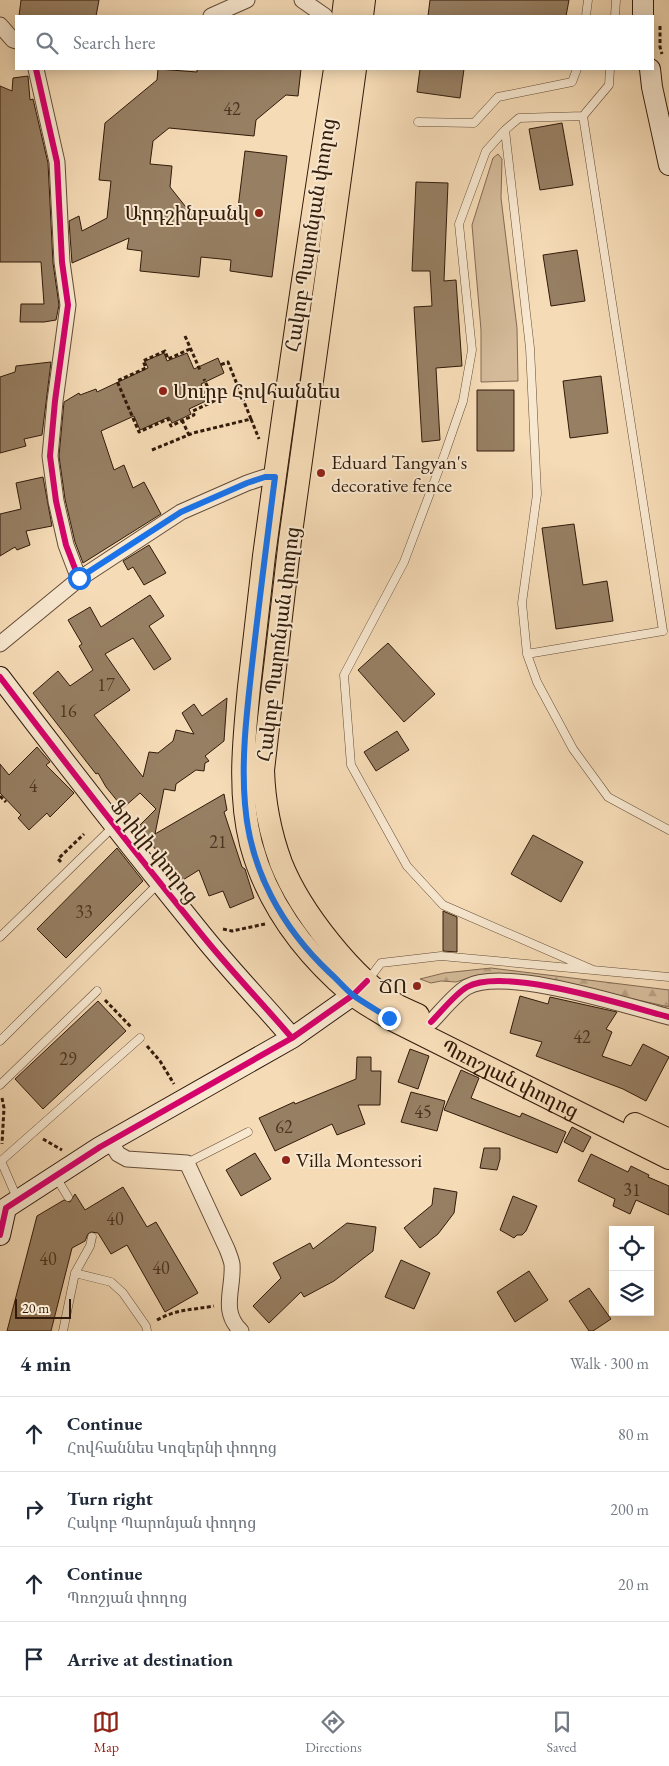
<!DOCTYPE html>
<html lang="en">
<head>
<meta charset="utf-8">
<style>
  :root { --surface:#fff; --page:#f2f2f3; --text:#1f2937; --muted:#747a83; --line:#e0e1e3; --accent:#8f2418 }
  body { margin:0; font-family:"EB Garamond","Noto Serif Armenian",serif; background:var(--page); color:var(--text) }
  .controls { position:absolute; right:15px; bottom:15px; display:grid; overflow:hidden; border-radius:0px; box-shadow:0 2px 12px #0003 }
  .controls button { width:45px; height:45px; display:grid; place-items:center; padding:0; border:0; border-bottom:1px solid var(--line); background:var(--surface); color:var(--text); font:25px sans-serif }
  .scale { position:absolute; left:15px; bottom:12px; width:56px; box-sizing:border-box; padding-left:5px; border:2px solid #321b0a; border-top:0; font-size:14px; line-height:18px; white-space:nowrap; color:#321b0a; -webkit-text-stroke:4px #f8e8d0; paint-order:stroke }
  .stop { position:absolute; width:15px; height:15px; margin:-11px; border:4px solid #1a73e8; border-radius:50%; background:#fff }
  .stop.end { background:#1a73e8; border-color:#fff; box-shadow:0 1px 5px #0008 }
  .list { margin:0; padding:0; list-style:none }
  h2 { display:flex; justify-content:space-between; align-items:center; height:65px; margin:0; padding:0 20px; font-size:21px }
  h2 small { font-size:16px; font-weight:400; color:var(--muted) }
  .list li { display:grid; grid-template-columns:32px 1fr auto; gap:15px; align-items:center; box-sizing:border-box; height:75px; padding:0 20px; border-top:1px solid var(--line) }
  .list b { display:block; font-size:19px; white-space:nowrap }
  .list p { margin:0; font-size:16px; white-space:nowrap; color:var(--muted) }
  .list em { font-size:16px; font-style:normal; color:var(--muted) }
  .icon { flex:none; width:28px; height:28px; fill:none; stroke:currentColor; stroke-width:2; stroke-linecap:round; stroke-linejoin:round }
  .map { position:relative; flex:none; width:669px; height:1331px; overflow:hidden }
  .search { position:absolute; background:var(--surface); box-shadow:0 2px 12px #0003; left:15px; right:15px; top:15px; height:55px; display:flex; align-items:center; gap:12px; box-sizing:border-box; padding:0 18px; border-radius:0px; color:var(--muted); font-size:19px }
  .sheet { height:365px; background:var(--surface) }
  nav { display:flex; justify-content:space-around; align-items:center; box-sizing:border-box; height:70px; border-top:1px solid var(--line); background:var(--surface); font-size:14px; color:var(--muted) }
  nav a { display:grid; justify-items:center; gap:2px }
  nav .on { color:var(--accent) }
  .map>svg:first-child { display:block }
  .grass { fill:#d4ba99; stroke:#836a52 }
  .forest { fill:url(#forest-firs); stroke:#836a52 }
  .building { fill:#977f63; stroke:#321b0a }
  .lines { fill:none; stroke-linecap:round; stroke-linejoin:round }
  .lane-casing { stroke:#634b35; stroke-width:9 }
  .street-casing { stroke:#634b35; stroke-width:17 }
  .secondary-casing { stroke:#321b0a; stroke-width:22 }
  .primary-casing { stroke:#321b0a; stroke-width:24 }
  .path { stroke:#321b0a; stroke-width:3; stroke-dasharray:4 2.5; stroke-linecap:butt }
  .lane { stroke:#f8e8d0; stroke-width:8 }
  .street { stroke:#f8e8d0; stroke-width:15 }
  .secondary { stroke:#f8e8d0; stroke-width:20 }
  .primary { stroke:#f5dbb6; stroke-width:22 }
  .cycleway-casing { stroke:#f8e8d0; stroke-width:9 }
  .cycleway { stroke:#d6006c; stroke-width:6 }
  .route { stroke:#1a73e8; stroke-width:6 }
  .poi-dot { fill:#8f2418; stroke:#f8e8d0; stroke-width:2 }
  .labels { text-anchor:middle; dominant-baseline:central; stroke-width:4; stroke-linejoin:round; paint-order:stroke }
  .number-label { font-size:18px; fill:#4b3420 }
  .poi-label { font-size:20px; fill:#321b0a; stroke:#f8e8d0; text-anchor:start }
  .street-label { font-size:20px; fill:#321b0a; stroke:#f8e8d0 }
</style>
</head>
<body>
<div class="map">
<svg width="669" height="1331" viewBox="0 0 669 1331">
  <defs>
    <pattern id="forest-firs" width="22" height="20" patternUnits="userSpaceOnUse" patternTransform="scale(1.25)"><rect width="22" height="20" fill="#d4ba99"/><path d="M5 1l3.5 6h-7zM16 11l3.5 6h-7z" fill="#b69f82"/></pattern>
  </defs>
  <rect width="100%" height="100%" fill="#f5dbb6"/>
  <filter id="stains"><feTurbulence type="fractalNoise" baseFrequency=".004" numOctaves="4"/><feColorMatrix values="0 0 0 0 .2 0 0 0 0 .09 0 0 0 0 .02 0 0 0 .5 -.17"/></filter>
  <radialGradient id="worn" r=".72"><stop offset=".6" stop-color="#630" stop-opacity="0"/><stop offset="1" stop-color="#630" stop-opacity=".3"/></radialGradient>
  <path class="grass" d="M498 154 502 159 501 198 517 328 518 381 481 382V330L472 225 493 158Z"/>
  <path class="forest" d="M491 968 669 990V1007L549 980 492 974 474 976 456 982 441 981 431 983 420 979 444 973Z"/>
  <path class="building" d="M21 0H99L96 16H19Z
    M430 0H569L566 16H428Z
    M158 69 197 72V69H301L298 96 286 95 256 120 254 136 169 128 153 141 150 164 172 166 170 187 189 211 237 216 245 151 287 156 272 277 230 271 231 260 201 257 199 277 140 271 142 251 127 249 129 238 72 263 69 221 79 216 82 231 107 218 111 181 99 180 105 123 157 80Z
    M420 69H464L460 98 417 92Z
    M28 76 30 100 33 99 48 163 53 263 59 305 56 320 44 322H20L21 304H44L41 262H0V86L12 91 13 78Z
    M562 123 573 185 540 190 529 129Z
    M416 182 448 183 444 281 456 280 462 366 436 368 440 440 422 442 414 307 432 306 430 271H412Z
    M577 250 585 301 551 306 543 255Z
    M164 353 167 361 187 353 194 369 218 358 224 373 201 384 208 400 189 409 191 414 181 419 172 423 169 417 140 430 134 416 101 431 114 470 124 465 133 488 144 482 161 514 83 563 75 542 65 499 59 456 64 402 79 393 80 395 96 389 97 392 148 368 145 361Z
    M51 362 42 435 24 439 26 446 0 453V377L15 372 16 366Z
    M601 376 608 433 570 438 563 381Z
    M477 390H514V451H477Z
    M43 477 52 526 26 531 30 545 17 550 15 547 0 556V514L21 509 16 483Z
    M574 524 583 585 607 581 613 621 556 629 542 528Z
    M149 545 166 573 144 585 133 567 128 570 123 561Z
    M150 595 164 616 149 626 171 659 154 670 133 638 105 654 130 690 94 715 143 777 149 752 158 753 173 741 176 730 194 734 182 713 194 704 202 716 227 698 224 741 205 756 209 761 205 763 204 771 196 770 176 784 175 791 164 789 155 834 224 794 227 810 224 812 242 867 245 869 254 898 230 908 223 891 209 896 199 870 178 883 163 859 138 827 156 809 140 793 123 808 106 787 98 773 96 774 33 693 58 671 70 686 93 670 79 646 82 644 68 620 90 607 101 627Z
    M388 643 435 694 404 722 358 670Z
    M397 731 409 750 376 771 364 752Z
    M37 747 50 762 46 765 74 793 50 817 47 813 29 830 18 818 21 815 0 793V764L9 775Z
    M533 835 583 862 561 902 511 874Z
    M117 848 143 881 66 958 37 929Z
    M443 911 457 917V952L443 951Z
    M520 996 548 1004 550 997 617 1012 606 1029 612 1032 602 1056 631 1066 643 1044 669 1057 646 1101 623 1089 536 1056 542 1042 510 1033Z
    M98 1001 126 1031 43 1109 15 1079Z
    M410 1049 429 1056 418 1089 398 1082Z
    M357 1057H371V1071H381L380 1105H358L365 1124 337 1135 332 1124 275 1151 259 1118 294 1102 295 1104 356 1079Z
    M461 1070 479 1078 471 1098 520 1117 522 1113 566 1132 557 1153 444 1110Z
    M411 1092 445 1101 437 1131 401 1122Z
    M572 1127 591 1137 583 1152 564 1142Z
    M484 1148H500V1159L497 1170 480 1168Z
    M255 1153 271 1179 241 1196 226 1170Z
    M591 1154 628 1172 631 1166 649 1175 648 1177 669 1186V1215L636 1200 630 1214 613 1206 615 1199 578 1181Z
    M123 1187 147 1227 156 1222 198 1293 165 1312 127 1245 111 1254 98 1233 91 1232 88 1234 85 1241 72 1248 51 1331H7L37 1216 64 1200 70 1202 75 1194 85 1210Z
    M434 1188 457 1192 454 1213 438 1234 420 1248 404 1228 432 1205Z
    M513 1196 537 1206 526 1231 522 1235H517L514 1238 500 1230Z
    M347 1223 376 1227 373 1251 334 1281 304 1297 301 1292 269 1323 253 1306 281 1278 273 1263 310 1243 313 1249Z
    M401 1260 430 1273 414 1309 385 1297Z
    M529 1271 548 1300 515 1322 497 1292Z
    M589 1288 611 1319 593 1331H589L569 1301Z"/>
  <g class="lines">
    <defs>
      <path id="lane" d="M586 16 588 0
        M615 16 616 0
        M610 69 609 85 583 116 519 118 505 130 530 348 537 494 522 603 527 654 537 682 573 749 608 797 669 830
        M418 122 474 123 498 97 572 82 577 69
        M505 130 486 151 459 224 472 350 463 401 445 453 404 562 344 675 351 765 407 866 443 905 593 970
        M527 654 663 631 583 116
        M0 937 114 826
        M368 980 381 963 441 956 669 977
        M0 1041 159 883
        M0 1085 97 991
        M187 1163 248 1132
        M56 1177 68 1197
        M17 1198 1 1161 140 1038
        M75 1273 90 1246 92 1237
        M63 1331 75 1273 111 1282 123 1293 146 1326 147 1331"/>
      <path id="street" d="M302 0 325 16
        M211 16 247 0
        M0 25 13 40 16 41
        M36 69 57 162 62 262 68 305 55 401 50 456 56 501 66 545 79 579
        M0 644 79 579 181 512 247 483 265 477H275
        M431 1022C441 1012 455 994 467 987 504 966 627 1006 669 1017
        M110 1141 118 1154 127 1159 187 1163 227 1249C229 1254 231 1259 232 1264 234 1289 220 1311 241 1331"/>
      <path id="secondary" d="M643 0V16
        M650 69 652 87 669 165
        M0 677C66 764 133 850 202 935 231 971 263 1004 292 1038
        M0 1235 6 1208 100 1147 292 1038 353 995 364 984"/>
      <g id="primary">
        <path d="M343 16 345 0"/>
        <path d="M362 16 364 0"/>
        <path id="s1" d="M335 69C310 231 286 393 264 556 259 600 254 643 249 687 244 739 238 793 251 844 267 904 304 953 351 993 363 1003 377 1010 389 1018L669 1158"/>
        <path d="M355 69 290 540 263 770C264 801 270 833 281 863 300 911 353 979 398 1006 404 1009 411 1012 418 1015"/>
        <path d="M635 1124 669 1140"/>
      </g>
    </defs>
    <use href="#lane" class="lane-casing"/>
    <use href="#street" class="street-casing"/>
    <use href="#secondary" class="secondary-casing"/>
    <use href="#primary" class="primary-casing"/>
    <path class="path" d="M660 26V47L662 54
      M185 336 200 370
      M190 349 168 359 165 351 143 361 146 368 117 381 139 432 168 419 171 426 194 415 193 411 214 401 204 379
      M251 419 259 439
      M182 420 189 435
      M152 450 193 433 251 419 228 362 220 365
      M0 796 6 802
      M61 862 58 859 84 834
      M223 929 232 931 265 924
      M105 1000 132 1028
      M147 1046 160 1061 174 1084
      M2 1098 4 1108 2 1144
      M43 1139 62 1150
      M157 1320C177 1309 192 1310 214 1306"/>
    <use href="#lane" class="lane"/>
    <use href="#street" class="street"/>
    <use href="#secondary" class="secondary"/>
    <use href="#primary" class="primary"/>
    <defs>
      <path id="cycleway" d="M36 69 57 162 62 262 68 305 55 401 50 456 56 501 66 545 79 579
        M0 677C66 764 133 850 202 935 231 971 263 1004 292 1038
        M431 1022C441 1012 455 994 467 987 504 966 627 1006 669 1017
        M0 1235 6 1208 100 1147 292 1038 353 995 367 981"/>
    </defs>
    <use href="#cycleway" class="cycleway-casing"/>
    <use href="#cycleway" class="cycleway"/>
  </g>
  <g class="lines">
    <path class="route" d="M79 578 181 512 247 483 265 477H275C267 540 259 602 252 665 247 711 241 758 245 804 250 870 282 928 330 973 338 980 345 989 354 996 366 1004 378 1011 389 1018"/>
  </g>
  <g class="poi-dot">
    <circle cx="259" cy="213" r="5"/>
    <circle cx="163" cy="391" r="5"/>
    <circle cx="321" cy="473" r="5"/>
    <circle cx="417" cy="986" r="5"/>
    <circle cx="286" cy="1160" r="5"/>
  </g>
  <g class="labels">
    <g class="number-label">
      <text x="232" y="108">42</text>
      <text x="106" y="684">17</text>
      <text x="68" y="710">16</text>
      <text x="33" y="785">4</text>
      <text x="218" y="841">21</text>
      <text x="84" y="911">33</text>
      <text x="582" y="1036">42</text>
      <text x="68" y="1058">29</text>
      <text x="423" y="1111">45</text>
      <text x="284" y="1126">62</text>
      <text x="632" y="1189">31</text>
      <text x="115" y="1218">40</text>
      <text x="48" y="1258">40</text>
      <text x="161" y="1267">40</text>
    </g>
    <g class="poi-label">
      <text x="249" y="213" text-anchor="end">Արդշինբանկ</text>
      <text x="173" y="391">Սուրբ Հովհաննես</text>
      <text x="331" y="462">Eduard Tangyan's<tspan x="331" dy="23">decorative fence</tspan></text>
      <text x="407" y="986" text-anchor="end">ՃՈ</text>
      <text x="296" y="1160">Villa Montessori</text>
    </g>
    <g class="street-label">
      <text transform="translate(310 235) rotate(-81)">Հակոբ Պարոնյան փողոց</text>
      <text transform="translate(278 644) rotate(-83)">Հակոբ Պարոնյան փողոց</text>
      <text transform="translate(155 851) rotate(51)">Ֆրիկի փողոց</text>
      <text stroke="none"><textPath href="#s1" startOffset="1145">Պռոշյան փողոց</textPath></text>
    </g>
  </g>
  <rect width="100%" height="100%" filter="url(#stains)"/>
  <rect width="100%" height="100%" fill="url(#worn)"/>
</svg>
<div class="controls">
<button><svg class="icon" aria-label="locate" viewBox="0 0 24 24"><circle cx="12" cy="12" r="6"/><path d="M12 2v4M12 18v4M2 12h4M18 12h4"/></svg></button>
<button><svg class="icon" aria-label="layers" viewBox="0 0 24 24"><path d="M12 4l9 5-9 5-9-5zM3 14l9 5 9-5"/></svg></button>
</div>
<div class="scale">20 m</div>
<div class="stop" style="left:79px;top:578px"></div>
<div class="stop end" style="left:389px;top:1018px"></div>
<div class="search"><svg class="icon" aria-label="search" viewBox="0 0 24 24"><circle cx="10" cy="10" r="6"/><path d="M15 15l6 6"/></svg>Search here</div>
</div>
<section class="sheet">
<h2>4 min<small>Walk · 300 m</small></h2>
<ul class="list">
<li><svg class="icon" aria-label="ahead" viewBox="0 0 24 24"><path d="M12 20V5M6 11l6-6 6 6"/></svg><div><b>Continue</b><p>Հովհաննես Կոզերնի փողոց</p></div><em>80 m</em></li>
<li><svg class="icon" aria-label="right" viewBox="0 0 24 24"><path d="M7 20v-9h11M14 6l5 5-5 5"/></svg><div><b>Turn right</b><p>Հակոբ Պարոնյան փողոց</p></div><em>200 m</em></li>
<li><svg class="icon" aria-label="ahead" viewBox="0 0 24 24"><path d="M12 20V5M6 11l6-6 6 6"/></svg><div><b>Continue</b><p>Պռոշյան փողոց</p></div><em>20 m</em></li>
<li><svg class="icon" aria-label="arrive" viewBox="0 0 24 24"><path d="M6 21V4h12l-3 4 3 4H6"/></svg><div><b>Arrive at destination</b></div></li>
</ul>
</section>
<nav>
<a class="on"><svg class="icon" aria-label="map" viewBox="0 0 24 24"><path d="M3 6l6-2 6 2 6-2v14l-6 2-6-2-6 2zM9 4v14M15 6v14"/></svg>Map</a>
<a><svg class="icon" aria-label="directions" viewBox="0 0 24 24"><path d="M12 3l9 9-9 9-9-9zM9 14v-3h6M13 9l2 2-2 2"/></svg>Directions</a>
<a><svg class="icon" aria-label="saved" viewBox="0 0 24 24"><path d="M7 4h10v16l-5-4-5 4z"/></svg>Saved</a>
</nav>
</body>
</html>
